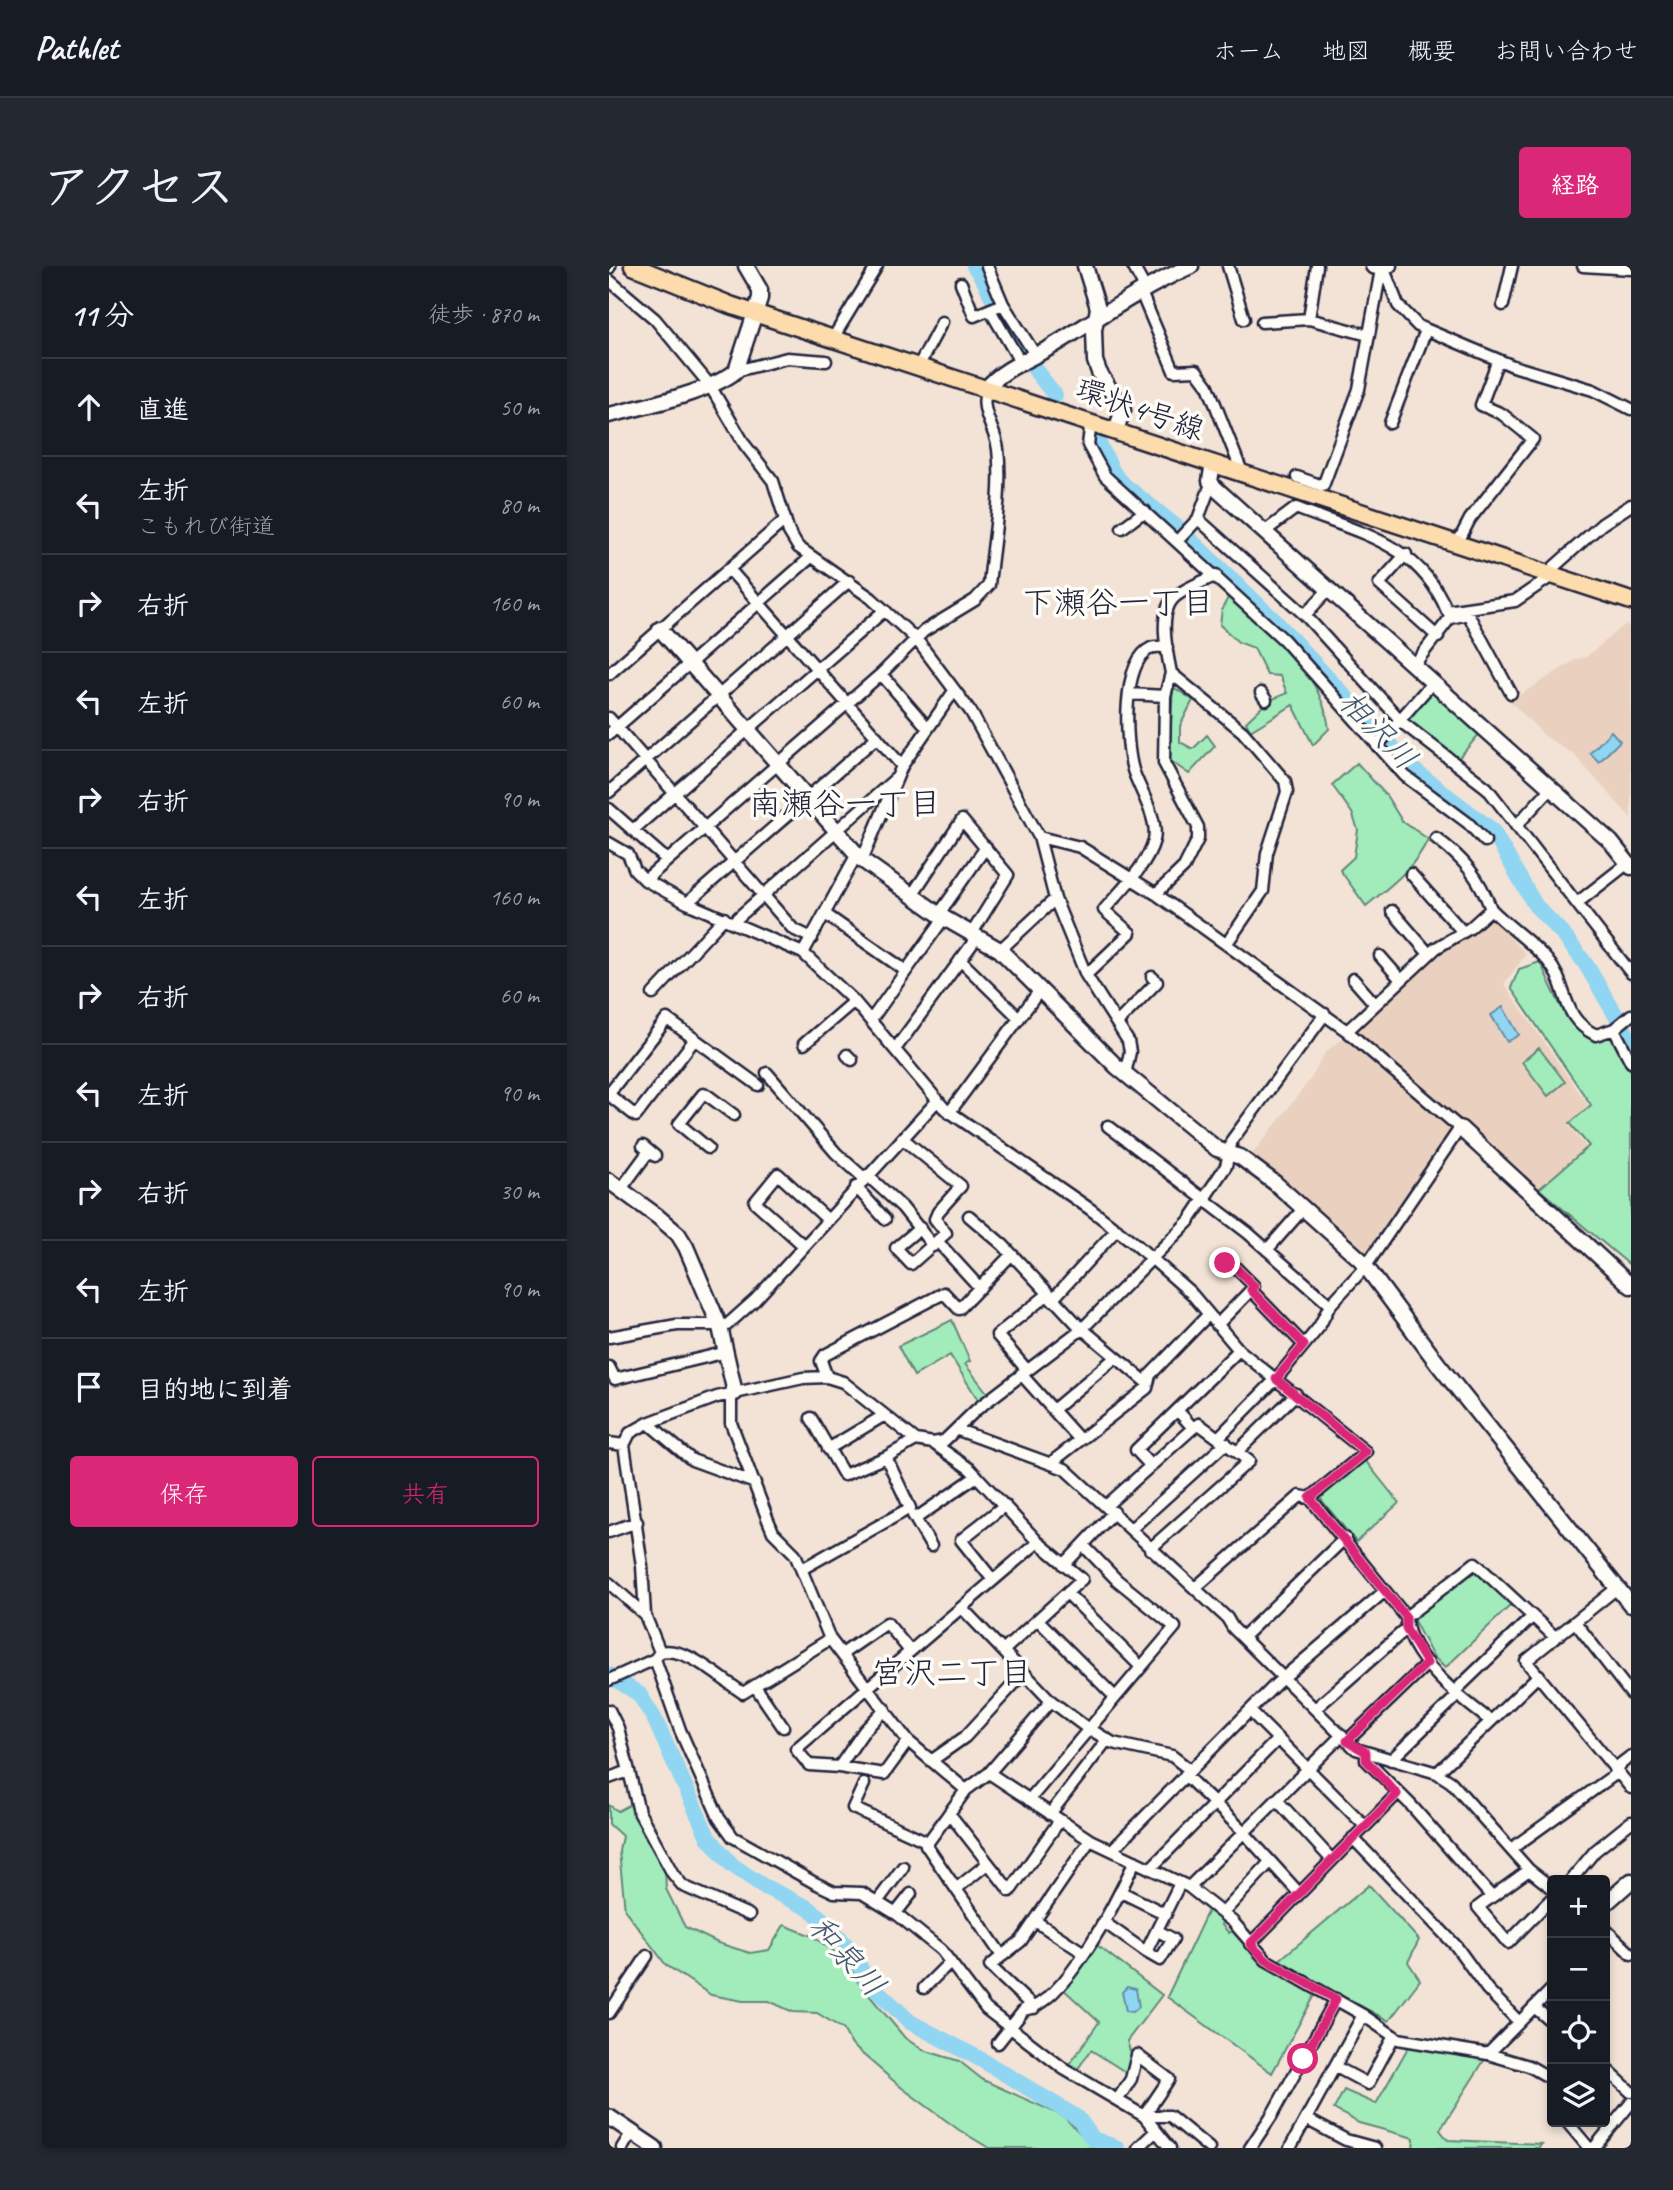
<!DOCTYPE html>
<html lang="ja">
<head>
<meta charset="utf-8">
<style>
  :root { --surface:#171b24; --page:#242831; --text:#f1f3f6; --muted:#9ea1a6; --line:#363941; --accent:#db2777 }
  body { margin:0; font-family:Caveat,"Klee One",sans-serif; background:var(--page); color:var(--text) }
  .controls { position:absolute; right:21px; bottom:21px; display:grid; overflow:hidden; border-radius:7px; box-shadow:0 4px 10px #0003 }
  .controls button { width:63px; height:63px; display:grid; place-items:center; padding:0; border:0; border-bottom:2px solid var(--line); background:var(--surface); color:var(--text); font:35px sans-serif }
  .stop { position:absolute; width:21px; height:21px; margin:-16px; border:5px solid #db2777; border-radius:50%; background:#fff }
  .stop.end { background:#db2777; border-color:#fff; box-shadow:0 2px 7px #0008 }
  .list { margin:0; padding:0; list-style:none }
  h2 { display:flex; justify-content:space-between; align-items:center; height:91px; margin:0; padding:0 28px; font-size:30px }
  h2 small { font-size:23px; font-weight:400; color:var(--muted) }
  .list li { display:grid; grid-template-columns:46px 1fr auto; gap:21px; align-items:center; box-sizing:border-box; height:98px; padding:0 28px; border-top:2px solid var(--line) }
  .list b { display:block; font-size:26px; white-space:nowrap }
  .list p { margin:0; font-size:23px; white-space:nowrap; color:var(--muted) }
  .list em { font-size:23px; font-style:normal; color:var(--muted) }
  .actions { display:flex; gap:14px; padding:21px 28px }
  .actions a { flex:1; padding:16px 0; border:2px solid var(--accent); border-radius:7px; text-align:center; font-size:24px; color:var(--accent) }
  .actions .main { background:var(--accent); color:#fff }
  .icon { flex:none; width:38px; height:38px; fill:none; stroke:currentColor; stroke-width:2; stroke-linecap:round; stroke-linejoin:round }
  .map { position:relative; flex:none; width:1022px; height:1882px; overflow:hidden; border-radius:7px }
  header { display:flex; align-items:center; gap:42px; box-sizing:border-box; height:98px; padding:0 35px; background:var(--surface); border-bottom:2px solid var(--line) }
  header strong { font-size:33px }
  nav { display:flex; gap:38px; margin-inline-start:auto; font-size:24px }
  .intro { display:flex; align-items:center; justify-content:space-between; box-sizing:border-box; height:168px; padding:0 42px }
  h1 { margin:0; font-size:49px }
  .button { padding:18px 32px; border-radius:7px; background:var(--accent); color:#fff; font-size:24px; font-weight:700 }
  main { display:flex; gap:42px; padding:0 42px }
  aside { flex:1; background:var(--surface); border-radius:7px; box-shadow:0 4px 10px #0003 }
  .map>svg:first-child { display:block }
  .built { fill:#ead1bf }
  .green { fill:#a2ecbb; stroke:#62877b; stroke-width:2 }
  .water { fill:#90d5f2; stroke:#648da9; stroke-width:2 }
  .lines { fill:none; stroke-linecap:round; stroke-linejoin:round }
  .river { stroke:#90d5f2; stroke-width:16 }
  .street-casing { stroke:#22223b; stroke-width:15 }
  .secondary-casing { stroke:#22223b; stroke-width:19 }
  .primary-casing { stroke:#22223b; stroke-width:21 }
  .street { stroke:#fdfcf7; stroke-width:10 }
  .secondary { stroke:#fdfcf7; stroke-width:14 }
  .primary { stroke:#fcdcac; stroke-width:16 }
  .route { stroke:#db2777; stroke-width:9 }
  .labels { text-anchor:middle; dominant-baseline:central; stroke-width:7; stroke-linejoin:round; paint-order:stroke }
  .street-label { font-size:30px; fill:#22223b; stroke:#fdfcf7 }
  .neighbourhood-label { font-size:32px; fill:#22223b; stroke:#fdfcf7 }
  .water-label { font-size:32px; font-style:italic; fill:#435872; stroke:#fdfcf7 }
</style>
</head>
<body>
<header>
<strong>Pathlet</strong>
<nav><a>ホーム</a><a>地図</a><a>概要</a><a>お問い合わせ</a></nav>
</header>
<div class="intro"><h1>アクセス</h1><a class="button">経路</a></div>
<main>
<aside>
<h2>11 分<small>徒歩 · 870 m</small></h2>
<ul class="list">
<li><svg class="icon" aria-label="ahead" viewBox="0 0 24 24"><path d="M12 20V5M6 11l6-6 6 6"/></svg><div><b>直進</b></div><em>50 m</em></li>
<li><svg class="icon" aria-label="left" viewBox="0 0 24 24"><path d="M17 20v-9H6M10 6l-5 5 5 5"/></svg><div><b>左折</b><p>こもれび街道</p></div><em>80 m</em></li>
<li><svg class="icon" aria-label="right" viewBox="0 0 24 24"><path d="M7 20v-9h11M14 6l5 5-5 5"/></svg><div><b>右折</b></div><em>160 m</em></li>
<li><svg class="icon" aria-label="left" viewBox="0 0 24 24"><path d="M17 20v-9H6M10 6l-5 5 5 5"/></svg><div><b>左折</b></div><em>60 m</em></li>
<li><svg class="icon" aria-label="right" viewBox="0 0 24 24"><path d="M7 20v-9h11M14 6l5 5-5 5"/></svg><div><b>右折</b></div><em>90 m</em></li>
<li><svg class="icon" aria-label="left" viewBox="0 0 24 24"><path d="M17 20v-9H6M10 6l-5 5 5 5"/></svg><div><b>左折</b></div><em>160 m</em></li>
<li><svg class="icon" aria-label="right" viewBox="0 0 24 24"><path d="M7 20v-9h11M14 6l5 5-5 5"/></svg><div><b>右折</b></div><em>60 m</em></li>
<li><svg class="icon" aria-label="left" viewBox="0 0 24 24"><path d="M17 20v-9H6M10 6l-5 5 5 5"/></svg><div><b>左折</b></div><em>90 m</em></li>
<li><svg class="icon" aria-label="right" viewBox="0 0 24 24"><path d="M7 20v-9h11M14 6l5 5-5 5"/></svg><div><b>右折</b></div><em>30 m</em></li>
<li><svg class="icon" aria-label="left" viewBox="0 0 24 24"><path d="M17 20v-9H6M10 6l-5 5 5 5"/></svg><div><b>左折</b></div><em>90 m</em></li>
<li><svg class="icon" aria-label="arrive" viewBox="0 0 24 24"><path d="M6 21V4h12l-3 4 3 4H6"/></svg><div><b>目的地に到着</b></div></li>
</ul>
<div class="actions"><a class="main">保存</a><a>共有</a></div>
</aside>
<div class="map">
<svg width="1022" height="1882" viewBox="0 0 1022 1882">
  <rect width="100%" height="100%" fill="#f2e3d6"/>
  <filter id="ink" filterUnits="userSpaceOnUse"><feTurbulence type="fractalNoise" baseFrequency=".0143" numOctaves="2"/><feDisplacementMap in="SourceGraphic" scale="14" xChannelSelector="R" yChannelSelector="G"/><feConvolveMatrix kernelMatrix="1 2 1 2 8 2 1 2 1" color-interpolation-filters="sRGB"/></filter>
  <g filter="url(#ink)">
    <path class="built" d="M1017 358 1022 362V552L965 489 936 470 901 435 968 393 977 391Z
      M883 653 917 688 895 718 981 842 959 858 978 882 926 925 871 871 745 766 831 688Z
      M737 769 844 861 759 988H755L642 890 703 811 716 787Z"/>
    <path class="green" d="M621 328C660 365 713 405 720 463L704 479 684 439 641 465 637 456 659 435 678 427 671 410 658 409 645 382 629 376 611 359 613 343Z
      M564 421 584 434 571 460V476L584 483 598 469 606 480 580 508 560 494Z
      M823 421 872 466 849 493 797 453Z
      M748 497 777 529 793 555 819 573C806 602 781 620 757 640L731 604 745 591 749 564 743 547 723 519Z
      M931 696C946 726 955 761 987 775L1003 768 1022 805V1000L930 923 980 880 961 857 982 839 902 722 910 703Z
      M930 782 956 816 939 830 913 796Z
      M343 1054 361 1095 356 1098 380 1129 371 1137 341 1089 305 1110 289 1080Z
      M755 1193 790 1237 747 1276 710 1231Z
      M871 1301 904 1337 836 1402 823 1389 804 1353Z
      M22 1538 30 1539 46 1560 56 1602 57 1623 76 1661 109 1677 141 1687 160 1684 175 1659 203 1670 240 1696 249 1716 296 1772 314 1784 350 1795 374 1814 454 1850 486 1882H380L350 1864 293 1822 243 1779 234 1763 208 1747 184 1746 160 1735H134L102 1729 57 1699 16 1644 10 1585 13 1570 0 1558V1539L9 1545Z
      M760 1619 810 1674 799 1696 811 1714 780 1755 668 1696Z
      M601 1640 617 1653 612 1658 620 1667 626 1662 662 1701 706 1729 663 1807 558 1731Z
      M488 1679 553 1729 518 1775 523 1791 521 1809 482 1784 466 1807 459 1801 490 1756 452 1721Z
      M801 1778 876 1793 831 1864 839 1874 933 1878 929 1882H804L805 1872 750 1857 725 1843 735 1824 767 1838Z"/>
    <path class="water" d="M1002 465 1011 475 990 496 981 487Z
      M894 741 910 769 898 776 882 749Z
      M518 1721 527 1723 530 1741 524 1746 517 1745 513 1726Z"/>
    <g class="lines">
      <path class="river" d="M365 0C378 14 382 31 391 48 406 77 425 104 446 129
        M488 174 505 208 515 219 570 263 664 353 802 502 883 564 926 639 953 667 976 697 1022 775
        M0 1409 30 1428 45 1452 99 1571 123 1599 154 1620 201 1643 215 1655 245 1688 257 1714 301 1756 371 1793 469 1852 484 1873 508 1882"/>
      <defs>
        <path id="street" d="M378 0 394 38 427 90
          M524 0 536 22
          M619 0 635 53
          M974 0 1022 3
          M0 2 1 0
          M775 3 789 39 809 60 904 100 984 124 1022 143
          M0 14 46 53 100 118 136 179 164 215 180 266 189 281 262 332 308 374 362 446 430 571 446 633 477 709 519 775 521 786 516 808
          M352 17 365 50 394 38
          M531 24 565 105 587 104 599 120 633 206
          M894 39 903 0
          M381 44 413 99
          M700 53 708 0
          M653 56 700 53 759 69
          M224 72 268 0
          M310 99 333 56
          M127 105 178 92 217 95
          M482 156 479 179 496 210 675 374 796 510 859 557 876 575
          M781 157 817 64
          M688 211 714 220 750 123 771 9 782 0
          M589 253 696 349 795 458 878 522 1022 707
          M513 262 536 245
          M655 266 687 242C750 267 810 277 838 345L906 335 944 309
          M571 272 589 253 602 218
          M848 278 861 253 924 173 893 148 872 139 889 94
          M797 288 770 318 829 371
          M120 303 293 500
          M938 307 993 258 1022 239
          M607 309C594 316 578 321 567 330 548 344 558 387 562 407L634 466 676 515 678 526 658 587 654 625 618 677
          M696 349 720 323
          M805 399 841 352 859 348 902 427
          M0 408 176 254
          M272 408 318 461
          M652 427 657 434
          M520 428 556 430
          M0 452 184 663 203 672
          M0 468 201 292
          M768 480 823 417
          M0 526 240 315
          M0 543 58 594
          M907 560 942 522
          M24 564 276 344
          M430 571 471 581 547 628 738 765 827 682 861 662 882 643C899 661 923 676 938 694 961 720 950 751 987 769L1005 763 1022 749
          M827 572C855 593 870 611 882 643
          M0 577 19 588 26 604 36 614 78 637 194 687 245 735 335 842 481 943 524 976 582 1027 630 1084 757 1186 701 1232 691 1230 586 1322
          M253 594 293 500 345 425
          M802 608 854 666
          M36 614 272 408 315 365 366 334 380 319C384 275 394 227 389 183 386 161 369 144 378 122
          M547 628 575 601 589 573V561L555 497 556 430 562 407
          M303 629 353 554 399 609 363 667
          M78 637 268 471
          M968 637 1019 597
          M783 645 820 688
          M216 648 297 705
          M330 648 377 581
          M124 656 286 513
          M391 684 446 633
          M194 687 248 588
          M771 690 792 714
          M351 694 410 752
          M477 709 521 667 495 644C512 624 538 600 545 574 550 553 530 523 524 504 516 477 512 396 542 382 546 380 553 381 558 381
          M744 713 766 738
          M44 728 115 652
          M262 754 335 652
          M508 757 548 716 543 711
          M1005 763 1022 796
          M195 778 245 735
          M287 782 369 670
          M238 789 243 794
          M158 807 227 887 255 912
          M0 827 58 753 149 819
          M0 829 27 850 86 773
          M340 847 431 724
          M499 860 639 967 721 1039
          M293 872 352 920 329 946 326 953 337 967 302 998 287 982 311 962
          M34 880 46 890
          M99 882 70 858 94 828 98 829 125 849
          M258 909 293 941 324 980
          M247 921 276 953
          M12 923 40 885
          M360 950 394 979 470 1060 538 1117
          M329 976 371 1022
          M194 979 146 936 169 908 218 953
          M658 984 694 943
          M616 997 620 995 645 1020 642 1024
          M443 1034 508 963
          M608 1059 642 1024 695 1079
          M0 1071 68 1059H118L146 1034 328 835
          M0 1101 6 1113 118 1086
          M418 1104 388 1069 438 1029
          M412 1108 471 1174
          M218 1111 212 1095 216 1089 335 1027 350 1043 401 990
          M122 1127V1157L159 1254 164 1266 186 1288 221 1373 299 1475 357 1524
          M444 1144 507 1091
          M202 1152 235 1209 277 1191
          M39 1157 83 1194 146 1217
          M349 1164 456 1203 618 1352 624 1362 738 1475 747 1483 828 1507 842 1516 920 1604 943 1622
          M610 1171 667 1113 710 1061 721 1039 757 1000 851 862 738 765
          M0 1177 15 1179 21 1167 39 1157 108 1131 194 1112 218 1111 234 1116 307 1174 324 1177 335 1175 368 1143 474 1062 580 955 617 900 623 874 716 748
          M324 1177 361 1203 429 1276 473 1313 394 1385
          M15 1179 33 1300 36 1349 51 1386 46 1393
          M219 1183 274 1150
          M629 1185 687 1128
          M443 1196 538 1122 541 1109 599 1049
          M542 1200 527 1184 630 1084
          M701 1232 797 1351C798 1391 852 1433 882 1455
          M498 1239 584 1162
          M304 1249 322 1280
          M306 1253 368 1210
          M522 1263 617 1177
          M0 1266 28 1256
          M541 1283 640 1195 590 1158 584 1162 569 1145
          M455 1299 505 1246
          M193 1303 301 1242 277 1191 307 1174
          M384 1314 352 1274 396 1239
          M0 1317 36 1349
          M1008 1322 917 1395 1022 1522
          M458 1327 532 1401
          M353 1342 442 1435 474 1459 504 1477 563 1490 581 1504
          M797 1351 866 1297 946 1371
          M429 1354 506 1431
          M966 1356 1022 1428
          M634 1371 736 1272
          M51 1386C78 1380 112 1413 134 1427L221 1373
          M233 1388 278 1357 301 1385
          M0 1414 46 1393 71 1464 110 1552 124 1571 204 1616 225 1626 253 1627 289 1649 332 1684 377 1743 455 1803 535 1850 561 1882
          M146 1420 174 1461
          M845 1426 923 1351
          M276 1443 255 1465 230 1501 200 1499 187 1483 429 1276
          M706 1443 797 1363
          M0 1444 9 1462 20 1505 0 1512
          M641 1445 756 1560
          M738 1475 819 1397
          M757 1486V1494L801 1538 882 1630
          M782 1494 848 1430
          M322 1495 356 1471 415 1407
          M230 1501 275 1508 299 1475
          M1005 1503 1022 1490
          M20 1505 30 1546 64 1608 74 1620 140 1649
          M380 1507 481 1574 580 1621 624 1656 657 1694 754 1749 789 1773 879 1788 920 1800 943 1813
          M828 1507 930 1409
          M576 1509 631 1562 690 1627
          M255 1518 244 1542 319 1576
          M420 1534 566 1361 508 1314 474 1279
          M668 1534 723 1594
          M340 1547 401 1625 451 1554
          M441 1548 498 1474
          M744 1572 847 1680 878 1723 910 1756
          M902 1583 1008 1507
          M503 1584 667 1418 776 1325
          M541 1603 669 1473
          M920 1604 869 1641 899 1677 943 1632
          M962 1614 986 1585 1022 1556
          M580 1621 733 1469
          M347 1623 378 1598
          M512 1626 557 1648
          M268 1636 294 1601
          M287 1647 302 1628
          M614 1647 661 1596
          M426 1655 475 1687
          M496 1657 537 1686 571 1617
          M996 1663 1022 1688
          M641 1678 788 1528
          M537 1686 551 1694 564 1673 549 1665
          M393 1690 412 1675 481 1574
          M315 1722 341 1696
          M925 1741 943 1756
          M425 1742 381 1700 393 1690 317 1579 357 1524 380 1507 442 1435
          M0 1747 38 1690
          M389 1777 415 1744C457 1737 509 1632 526 1595
          M879 1788 943 1723
          M727 1801 759 1818 785 1770
          M996 1802 1022 1826
          M509 1833 522 1813 528 1789 560 1813 535 1850
          M535 1850H561L600 1882
          M699 1854 737 1874 766 1882
          M958 1856 980 1882
          M13 1882 23 1866
          M529 1882 547 1865
          M641 1882 663 1849 727 1733
          M681 1882 754 1749
          M985 1882 1022 1837"/>
        <path id="secondary" d="M476 0 489 42 485 64 486 95 490 106 514 144 507 164
          M764 0 775 3
          M378 122C393 103 421 93 442 81 488 53 532 22 582 0
          M0 149C33 141 102 126 127 105L151 32V24L137 0
          M604 197 601 215 604 220 1002 576 1022 601
          M51 363 253 594 335 652 391 684 508 801 608 883 631 891 666 917 752 994 829 1098 1022 1339
          M851 862 1022 1020
          M0 915 48 950 69 968 77 981 111 1061 126 1127
          M996 1638 1022 1615
          M0 1851 46 1882"/>
        <path id="primary" d="M24 0 121 39 1022 335"/>
      </defs>
      <use href="#street" class="street-casing"/>
      <use href="#secondary" class="secondary-casing"/>
      <use href="#primary" class="primary-casing"/>
      <use href="#street" class="street"/>
      <use href="#secondary" class="secondary"/>
      <use href="#primary" class="primary"/>
    </g>
  </g>
  <g class="lines" filter="url(#ink)">
    <path class="route" d="M616 997 620 995 645 1020 642 1024 695 1079 667 1113 757 1186 701 1232 797 1351V1363L818 1397 738 1475 757 1486V1494L788 1528 641 1678 657 1694 727 1733 694 1793"/>
  </g>
  <g class="labels">
    <g class="street-label">
      <text transform="translate(531 143) rotate(19)">環状4号線</text>
    </g>
    <g class="neighbourhood-label">
      <text x="509" y="336">下瀬谷一丁目</text>
      <text x="236" y="537">南瀬谷一丁目</text>
      <text x="343" y="1406">宮沢二丁目</text>
    </g>
    <g class="water-label">
      <text transform="translate(769 464) rotate(46)">相沢川</text>
      <text transform="translate(238 1690) rotate(48)">和泉川</text>
    </g>
  </g>
</svg>
<div class="controls">
<button>+</button>
<button>−</button>
<button><svg class="icon" aria-label="locate" viewBox="0 0 24 24"><circle cx="12" cy="12" r="6"/><path d="M12 2v4M12 18v4M2 12h4M18 12h4"/></svg></button>
<button><svg class="icon" aria-label="layers" viewBox="0 0 24 24"><path d="M12 4l9 5-9 5-9-5zM3 14l9 5 9-5"/></svg></button>
</div>
<div class="stop" style="left:694px;top:1793px"></div>
<div class="stop end" style="left:616px;top:997px"></div>
</div>
</main>
</body>
</html>
